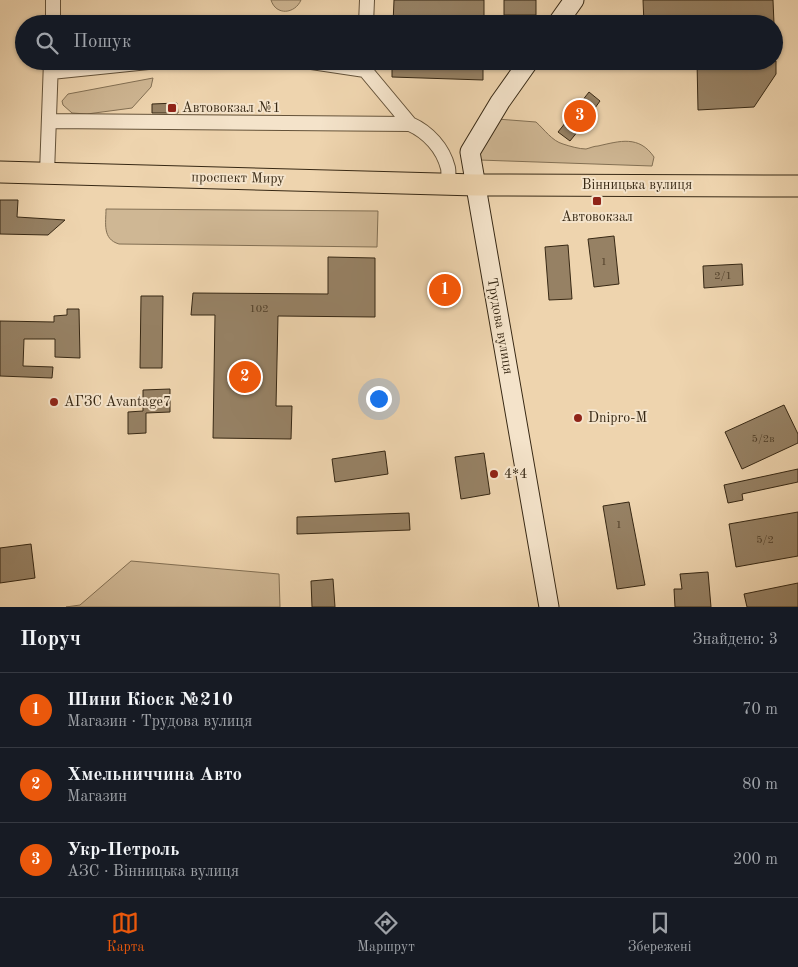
<!DOCTYPE html>
<html lang="uk">
<head>
<meta charset="utf-8">
<style>
  :root { --surface:#171b24; --page:#20242c; --text:#f1f3f6; --muted:#9ea1a6; --line:#363941; --accent:#ea580c }
  body { margin:0; font-family:"Old Standard TT",serif; background:var(--page); color:var(--text) }
  .you { position:absolute; left:378px; top:398px; width:18px; height:18px; margin:-12px; border:4px solid #fff; border-radius:50%; background:#1a73e8; box-shadow:0 0 0 8px #1a73e833 }
  .badge { display:grid; place-items:center; width:32px; height:32px; border-radius:50%; background:var(--accent); color:#fff; font-size:16px; font-weight:700 }
  .pin { position:absolute; translate:-50% -50%; border:2px solid #fff; box-shadow:0 1px 5px #0006 }
  .list { margin:0; padding:0; list-style:none }
  h2 { display:flex; justify-content:space-between; align-items:center; height:65px; margin:0; padding:0 20px; font-size:21px }
  h2 small { font-size:16px; font-weight:400; color:var(--muted) }
  .list li { display:grid; grid-template-columns:32px 1fr auto; gap:15px; align-items:center; box-sizing:border-box; height:75px; padding:0 20px; border-top:1px solid var(--line) }
  .list b { display:block; font-size:19px; white-space:nowrap }
  .list p { margin:0; font-size:16px; white-space:nowrap; color:var(--muted) }
  .list em { font-size:16px; font-style:normal; color:var(--muted) }
  .icon { flex:none; width:28px; height:28px; fill:none; stroke:currentColor; stroke-width:2; stroke-linecap:round; stroke-linejoin:round }
  .map { position:relative; flex:none; width:798px; height:607px; overflow:hidden }
  .search { position:absolute; background:var(--surface); box-shadow:0 1px 4px #0004; left:15px; right:15px; top:15px; height:55px; display:flex; align-items:center; gap:12px; box-sizing:border-box; padding:0 18px; border-radius:28px; color:var(--muted); font-size:19px }
  .sheet { height:290px; background:var(--surface) }
  nav { display:flex; justify-content:space-around; align-items:center; box-sizing:border-box; height:70px; border-top:1px solid var(--line); background:var(--surface); font-size:14px; color:var(--muted) }
  nav a { display:grid; justify-items:center; gap:2px }
  nav .on { color:var(--accent) }
  .map>svg:first-child { display:block }
  .green { fill:#cfb794; stroke:#837054 }
  .building { fill:#968164; stroke:#372814 }
  .lines { fill:none; stroke-linecap:round; stroke-linejoin:round }
  .street-casing { stroke:#65533a; stroke-width:16 }
  .secondary-casing { stroke:#372814; stroke-width:21 }
  .primary-casing { stroke:#372814; stroke-width:23 }
  .street { stroke:#f4e3ca; stroke-width:14 }
  .secondary { stroke:#f4e3ca; stroke-width:19 }
  .primary { stroke:#eed4ae; stroke-width:21 }
  .poi-dot { fill:#8f2418; stroke:#f4e3ca; stroke-width:2 }
  .labels { text-anchor:middle; dominant-baseline:central; stroke-width:4; stroke-linejoin:round; paint-order:stroke }
  .number-label { font-size:11px; fill:#4f3e28 }
  .poi-label { font-size:14px; fill:#372814; stroke:#f4e3ca; text-anchor:start }
  .street-label { font-size:14px; fill:#372814; stroke:#f4e3ca }
</style>
</head>
<body>
<div class="map">
<svg width="798" height="607" viewBox="0 0 798 607">
  <rect width="100%" height="100%" fill="#eed4ae"/>
  <filter id="stains"><feTurbulence type="fractalNoise" baseFrequency=".004" numOctaves="4"/><feColorMatrix values="0 0 0 0 .2 0 0 0 0 .09 0 0 0 0 .02 0 0 0 .5 -.17"/></filter>
  <radialGradient id="worn" r=".72"><stop offset=".6" stop-color="#630" stop-opacity="0"/><stop offset="1" stop-color="#630" stop-opacity=".3"/></radialGradient>
  <path class="green" d="M271 0H301C295 14 276 16 271 0Z
    M153 78 151 87 132 108 87 114 72 113 63 105 62 101 68 94Z
    M497 119 536 122C544 129 552 141 563 144 569 146 579 149 586 149 590 148 594 146 598 146 620 141 639 135 654 157L652 166 479 160 476 158Z
    M106 209 378 211 377 247 119 244C102 239 106 223 106 209Z
    M131 561 279 574 280 607H66L80 605Z"/>
  <path class="building" d="M394 0H484V18H476L475 24H393Z
    M504 0H536V15H504Z
    M643 0H773L774 24H644Z
    M392 61H483V80L392 77Z
    M697 61H776V74L754 107 698 110Z
    M589 92 600 101 590 115 591 124 582 126 570 141 558 132 570 117 569 107 578 106Z
    M177 103 178 113H152V104Z
    M0 200H18L17 217 65 220 48 235 0 234Z
    M614 236 619 284 594 287 588 239Z
    M568 245 572 299 549 300 545 247Z
    M328 257 375 258V317L278 316 276 406H292L291 439 213 438 215 315H191L193 293 328 294Z
    M742 264 743 285 704 288 703 266Z
    M141 296H163L162 368H140Z
    M67 309H79L80 358 55 357V339H24L23 366 53 367 52 378 0 376V321L54 322V316L67 315Z
    M170 389V412L146 413V433L128 434V412L143 411V390Z
    M784 405 798 434V443L742 469 725 432Z
    M385 451 388 474 335 482 332 459Z
    M484 453 490 494 461 499 455 457Z
    M798 469V482L742 494 743 500 728 503 724 485Z
    M629 502 645 585 617 589 603 506Z
    M798 512V556L736 567 729 524Z
    M409 513 410 530 297 534V517Z
    M31 544 35 578 0 583V548Z
    M708 572 711 607H675L674 589H682L680 574Z
    M333 579 335 607H312L311 581Z
    M798 583V607H747L744 594Z"/>
  <g class="lines">
    <defs>
      <path id="street" d="M53 24V0
        M366 24 367 0
        M305 61 365 70 410 124
        M51 72 158 61
        M49 121 410 124C428 132 443 148 448 168 449 173 448 179 448 184
        M47 173 51 61"/>
      <path id="secondary" d="M557 24 574 0
        M529 61 500 102 470 152 549 607"/>
      <path id="primary" d="M0 172 476 185 798 186"/>
    </defs>
    <use href="#street" class="street-casing"/>
    <use href="#secondary" class="secondary-casing"/>
    <use href="#primary" class="primary-casing"/>
    <use href="#street" class="street"/>
    <use href="#secondary" class="secondary"/>
    <use href="#primary" class="primary"/>
  </g>
  <g class="poi-dot">
    <rect x="167" y="103" width="10" height="10" rx="2.5"/>
    <rect x="592" y="196" width="10" height="10" rx="2.5"/>
    <circle cx="54" cy="402" r="5"/>
    <circle cx="578" cy="418" r="5"/>
    <circle cx="494" cy="474" r="5"/>
  </g>
  <g class="labels">
    <g class="number-label">
      <text x="604" y="262">1</text>
      <text x="723" y="276">2/1</text>
      <text x="259" y="309">102</text>
      <text x="763" y="439">5/2в</text>
      <text x="619" y="525">1</text>
      <text x="765" y="540">5/2</text>
    </g>
    <g class="poi-label">
      <text x="182" y="108">Автовокзал №1</text>
      <text x="597" y="217" text-anchor="middle">Автовокзал</text>
      <text x="64" y="402">АГЗС Avantage7</text>
      <text x="588" y="418">Dnipro-M</text>
      <text x="504" y="474">4*4</text>
    </g>
    <g class="street-label">
      <text transform="translate(238 178) rotate(1)">проспект Миру</text>
      <text x="637" y="185">Вінницька вулиця</text>
      <text transform="translate(500 326) rotate(80)">Трудова вулиця</text>
    </g>
  </g>
  <rect width="100%" height="100%" filter="url(#stains)"/>
  <rect width="100%" height="100%" fill="url(#worn)"/>
</svg>
<div class="you"></div>
<div class="pin badge" style="left:445px;top:290px">1</div>
<div class="pin badge" style="left:245px;top:377px">2</div>
<div class="pin badge" style="left:580px;top:116px">3</div>
<div class="search"><svg class="icon" aria-label="search" viewBox="0 0 24 24"><circle cx="10" cy="10" r="6"/><path d="M15 15l6 6"/></svg>Пошук</div>
</div>
<section class="sheet">
<h2>Поруч<small>Знайдено: 3</small></h2>
<ul class="list">
<li><span class="badge">1</span><div><b>Шини Кіоск №210</b><p>Магазин · Трудова вулиця</p></div><em>70 m</em></li>
<li><span class="badge">2</span><div><b>Хмельниччина Авто</b><p>Магазин</p></div><em>80 m</em></li>
<li><span class="badge">3</span><div><b>Укр-Петроль</b><p>АЗС · Вінницька вулиця</p></div><em>200 m</em></li>
</ul>
</section>
<nav>
<a class="on"><svg class="icon" aria-label="map" viewBox="0 0 24 24"><path d="M3 6l6-2 6 2 6-2v14l-6 2-6-2-6 2zM9 4v14M15 6v14"/></svg>Карта</a>
<a><svg class="icon" aria-label="directions" viewBox="0 0 24 24"><path d="M12 3l9 9-9 9-9-9zM9 14v-3h6M13 9l2 2-2 2"/></svg>Маршрут</a>
<a><svg class="icon" aria-label="saved" viewBox="0 0 24 24"><path d="M7 4h10v16l-5-4-5 4z"/></svg>Збережені</a>
</nav>
</body>
</html>
